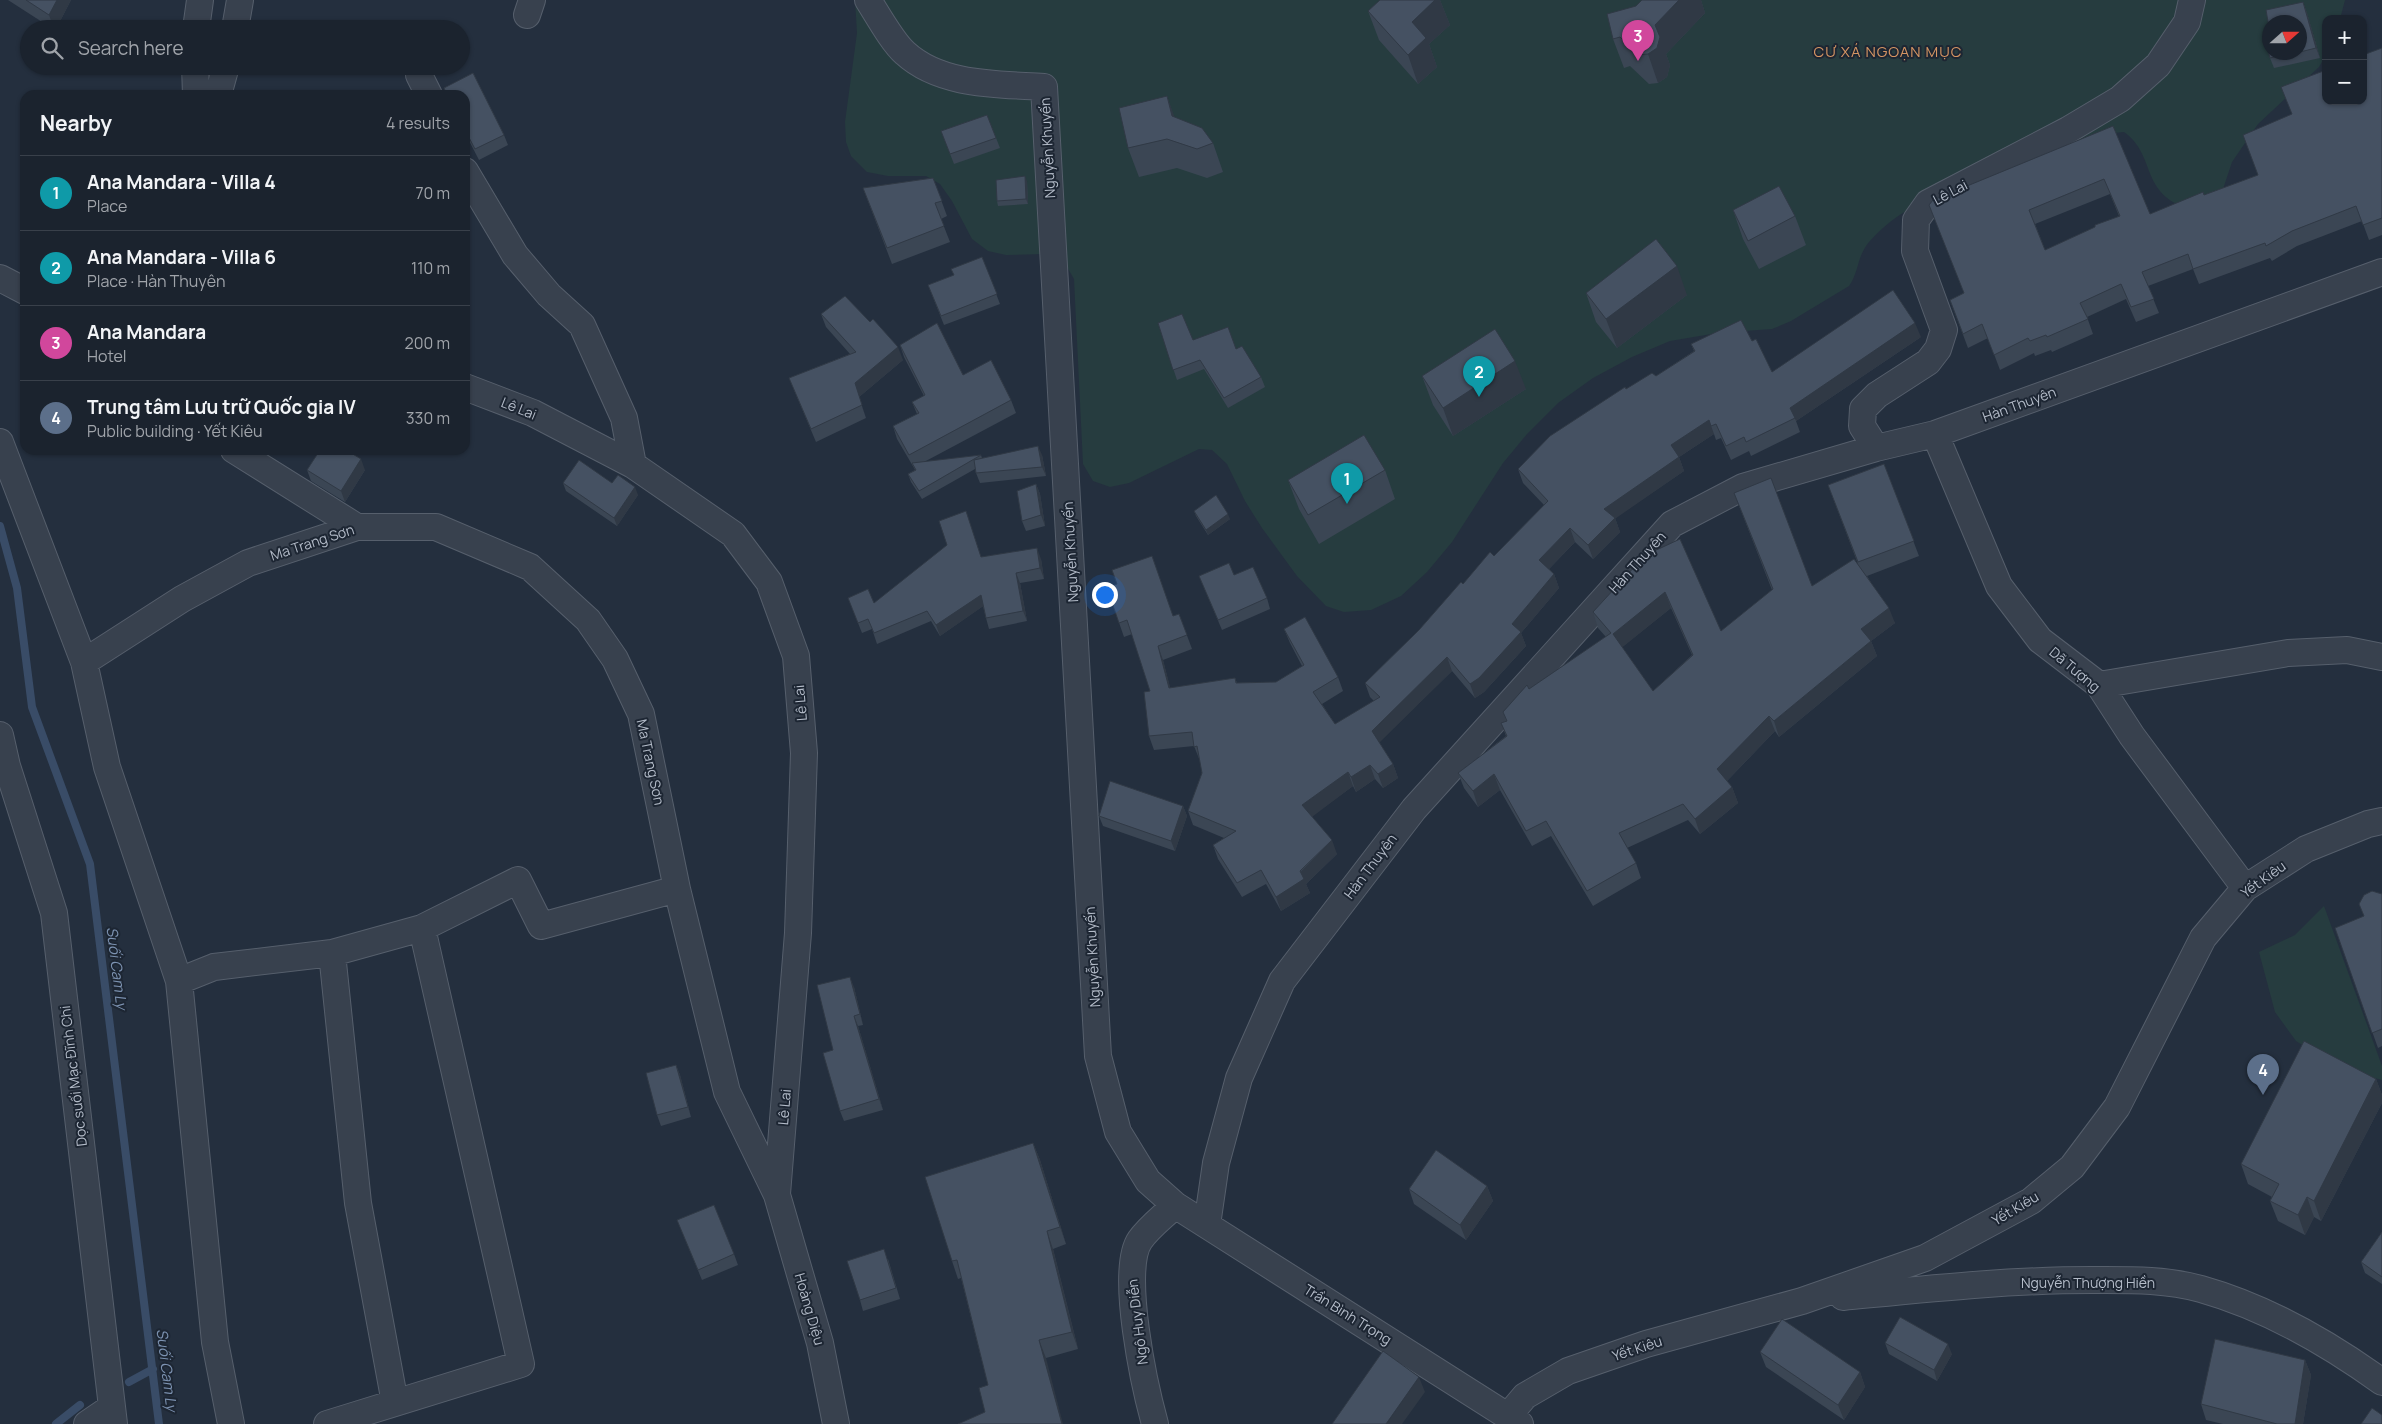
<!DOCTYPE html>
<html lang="en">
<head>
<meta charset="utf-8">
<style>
  :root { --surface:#1b232e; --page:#282f3a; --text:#f1f3f6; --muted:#a0a4aa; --line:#39404a; --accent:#8ab4f8 }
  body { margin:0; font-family:Manrope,sans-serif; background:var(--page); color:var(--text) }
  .controls { position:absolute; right:15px; top:15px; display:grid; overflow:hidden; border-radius:10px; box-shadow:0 1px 4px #0004 }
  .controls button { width:45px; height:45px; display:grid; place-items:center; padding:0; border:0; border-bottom:1px solid var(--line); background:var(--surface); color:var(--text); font:25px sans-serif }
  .compass { position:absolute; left:2262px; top:15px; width:45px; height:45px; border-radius:50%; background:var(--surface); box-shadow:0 1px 4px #0004; rotate:69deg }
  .you { position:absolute; left:1104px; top:594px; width:18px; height:18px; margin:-12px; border:4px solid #fff; border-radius:50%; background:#1a73e8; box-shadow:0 0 0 8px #1a73e833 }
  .badge { display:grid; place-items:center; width:32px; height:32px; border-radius:50%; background:var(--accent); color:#fff; font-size:16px; font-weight:700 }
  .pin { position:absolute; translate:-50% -41px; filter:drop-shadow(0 1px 2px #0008) }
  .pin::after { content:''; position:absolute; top:26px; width:18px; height:15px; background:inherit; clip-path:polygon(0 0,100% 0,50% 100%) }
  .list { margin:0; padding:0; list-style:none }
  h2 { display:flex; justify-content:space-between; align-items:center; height:65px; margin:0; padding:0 20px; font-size:21px }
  h2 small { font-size:16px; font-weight:400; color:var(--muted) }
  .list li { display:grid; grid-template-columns:32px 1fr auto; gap:15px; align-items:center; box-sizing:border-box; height:75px; padding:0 20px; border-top:1px solid var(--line) }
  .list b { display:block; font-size:19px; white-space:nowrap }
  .list p { margin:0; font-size:16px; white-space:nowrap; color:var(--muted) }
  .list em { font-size:16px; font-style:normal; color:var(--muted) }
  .icon { flex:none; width:28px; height:28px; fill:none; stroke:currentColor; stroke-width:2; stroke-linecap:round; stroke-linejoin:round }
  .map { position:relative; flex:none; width:2382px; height:1424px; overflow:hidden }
  .search { position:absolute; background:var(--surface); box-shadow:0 1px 4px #0004; left:20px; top:20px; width:450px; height:55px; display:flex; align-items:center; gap:12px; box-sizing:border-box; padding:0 18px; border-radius:28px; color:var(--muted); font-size:19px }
  .panel { position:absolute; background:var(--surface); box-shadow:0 1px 4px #0004; left:20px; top:90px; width:450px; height:365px; border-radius:15px }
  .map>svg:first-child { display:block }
  .green { fill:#263c3f; fill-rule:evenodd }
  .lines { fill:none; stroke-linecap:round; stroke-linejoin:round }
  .stream { stroke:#394c67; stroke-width:8 }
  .minor-casing { stroke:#565f6c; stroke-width:28 }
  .minor { stroke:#38414e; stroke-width:26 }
  .wall { fill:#3b4654; fill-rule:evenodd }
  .shaded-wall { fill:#303945 }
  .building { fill:#455162; stroke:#303945; fill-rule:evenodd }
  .labels { text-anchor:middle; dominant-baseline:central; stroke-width:4; stroke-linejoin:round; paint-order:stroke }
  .street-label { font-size:14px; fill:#b4bcc9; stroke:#1d2633 }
  .neighbourhood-label { font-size:15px; letter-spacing:1px; fill:#d59563; stroke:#1d2633 }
  .water-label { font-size:15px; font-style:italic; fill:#7c92b1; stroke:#1d2633 }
</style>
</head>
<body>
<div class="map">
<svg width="2382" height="1424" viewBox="0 0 2382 1424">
  <rect width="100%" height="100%" fill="#242f3e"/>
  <path class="green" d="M855 0H2345L2340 19H2326V55L2319 67 2258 124 2232 162 2222 192 2181 206C2141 189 2155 154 2124 132L2113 133C2078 145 2044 157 2009 169 1958 186 1906 200 1869 242 1857 256 1859 272 1849 286L1791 321 1772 329 1717 333 1670 341 1632 357 1593 378 1558 403 1527 434 1503 463 1452 542 1427 572 1401 596 1371 610 1344 612 1326 606 1297 576 1262 528 1245 501 1227 464 1212 450 1199 449 1129 483 1110 487 1093 481 1083 464 1074 279 1063 260 1045 254 1006 255 988 251 972 239 952 201 940 184 926 176H888L867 172 851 156 846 142 845 122 857 33ZM2270 22H2300V52H2270Z
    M2324 906 2382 1066V1080L2340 1069 2296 1041 2275 1012 2259 952 2295 935Z"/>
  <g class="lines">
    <path class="stream" d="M0 526 17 588 32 707 90 864 159 1424
      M129 1382 153 1369
      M56 1424 80 1405"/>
    <defs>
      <path id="minor" d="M868 0C877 14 893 43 905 53 941 86 998 84 1044 87L1098 1056 1118 1132 1148 1181 1175 1205 1520 1424
        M527 15 532 0
        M196 29 200 0
        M235 29 240 0
        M195 66 196 95
        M419 75 429 95
        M218 95 226 66
        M465 171 515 255 549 295 582 325 624 418 633 465
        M0 278 25 291
        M465 387 533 413 633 465 733 534 769 582 796 656 804 753 798 933 777 1194
        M1935 434 1999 586 2040 640 2099 685 2132 736 2245 888
        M0 442 84 662 107 767 179 981 215 1342 231 1424
        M1876 448 1862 426 1863 409 1877 395 1928 362 1938 349 1944 330 1915 251 1916 220 1928 203 2068 130 2120 99 2158 65 2187 22 2192 0
        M234 450 357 527
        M84 662 182 599 248 563 357 527H436L530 567 588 620 615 659 641 714 677 889 727 1092 777 1195 820 1343 836 1424
        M2099 685 2288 653 2347 650 2382 657
        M0 735 7 766 54 913 114 1424
        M422 928 518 880 541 926 677 889
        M332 953 358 1203 395 1403
        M179 981 214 967 332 953 422 928 521 1364 327 1424
        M1207 1225 1216 1163 1239 1078 1282 981 1414 809 1672 524 1743 487 1876 448 1935 434 2382 272
        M1843 1297C1926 1289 2008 1280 2092 1280 2128 1280 2165 1279 2201 1289 2265 1307 2328 1343 2382 1382
        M1508 1416 1525 1396 1568 1371 1646 1344 1802 1301 1925 1258 2031 1201 2072 1167 2117 1107 2203 938 2245 888 2306 849 2368 824 2382 821
        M87 1424 112 1407
        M1155 1424C1145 1388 1119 1270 1140 1240 1149 1227 1164 1216 1175 1205"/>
    </defs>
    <use href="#minor" class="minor-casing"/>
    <use href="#minor" class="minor"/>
  </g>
  <path class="wall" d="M8 0H71L56 29H53Z
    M1380 0H1440L1450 25 1429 44 1437 67 1418 84 1379 40 1368 11Z
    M1642 0H1701L1705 13 1666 54 1670 65 1667 77 1658 83 1649 84 1630 66 1624 68 1613 39 1636 6Z
    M2303 2 2307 13 2320 58 2274 68 2270 58V52H2300V22Z
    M2382 48V235L2369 240 2362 221 2297 246 2272 261 2270 258 2199 284 2193 269 2148 286 2159 313 2136 322 2126 299 2087 317 2093 334 2052 352 2051 350 2035 356 2034 353 2000 370 1988 338 1968 348 1950 300 1964 293 1929 205 2113 126 2150 214 2204 195 2258 175 2292 114ZM2110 194 2119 216 2045 250 2035 224Z
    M473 73 504 135 508 145 479 160 465 133V95H446L444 88Z
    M1167 96 1174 117 1213 143 1223 172 1207 178 1177 168 1139 177 1128 148Z
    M987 115 1000 148 954 164 941 131Z
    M933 178 947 216 941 219 950 242 892 264 863 188Z
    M1027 181 1028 204 998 206 997 201Z
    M1733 210 1795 216 1806 245 1759 269 1743 239Z
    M982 257 1000 304 944 325 928 285 954 275Z
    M1586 293 1687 295 1617 348 1596 322Z
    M821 314 903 360 859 397 866 418 816 442 789 378 850 354 826 327Z
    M1158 323 1193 340 1236 349 1261 377 1265 387 1228 408 1204 369 1177 380Z
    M1921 337 1796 421 1800 432 1751 456 1749 451 1731 460 1721 438 1716 440 1714 434 1679 457 1684 471 1615 518 1620 532 1593 559 1575 542 1549 569 1554 574 1559 588 1521 633 1526 646 1484 692 1475 698 1452 671 1379 742 1393 764 1398 778 1383 788 1375 779 1356 792 1353 786 1312 816 1337 854 1306 884 1310 893 1281 911 1266 884 1242 897 1218 859 1213 845 1224 838 1193 825 1188 811 1202 773 1200 761 1194 746 1154 750 1149 736 1150 691 1132 634 1124 637 1107 588 1117 584 1173 616 1179 614 1192 649 1163 660 1170 688 1235 678 1237 683 1276 682 1302 666 1290 643 1284 629 1338 677 1343 691 1322 704 1335 724 1374 701 1370 697 1365 683 1419 630 1463 584 1494 556 1544 505 1523 483 1518 469 1626 389 1656 376 1694 351 1691 344 1752 341 1772 372Z
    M900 345 963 375 1011 400 1016 413 924 462 981 455 982 458 1042 455 1046 476 980 483 976 473 975 469 922 499 911 482 908 474 915 470 914 468 897 439 893 426 917 414 912 402 924 396 904 357Z
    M1422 376 1526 389 1453 436 1433 405Z
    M1884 464 1919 556 1867 576 1895 623 1871 641 1877 656 1779 737 1775 731 1727 781 1732 787 1738 803 1700 834 1688 820 1627 848 1636 863 1641 878 1593 906 1551 836 1532 846 1500 790 1478 807 1464 788 1458 773 1506 736 1501 723 1506 721 1503 712 1529 689 1606 637 1598 628 1593 612 1637 564 1721 631 1772 590 1734 493 1812 586 1858 564 1828 485ZM1671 608 1692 655 1653 691 1622 647Z
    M307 470H365L345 502 311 481Z
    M1385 470 1395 499 1319 544 1299 509 1288 480Z
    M563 483H612L638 495 617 526 566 491Z
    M1036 484 1040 494 1045 526 1026 531 1022 521Z
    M1194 511 1230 519 1208 535 1196 516Z
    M982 557 1041 559 1044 579 1020 583 1027 621 989 629 986 618 983 606 940 636 931 621 877 644 872 629 862 633 852 608 874 603Z
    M1234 575 1267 598 1270 609 1222 630 1199 576Z
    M1183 806 1187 816 1175 851 1103 826 1099 816Z
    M2382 894V1046L2378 1048 2335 928 2364 917Z
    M854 987 863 1025 858 1026 883 1110 844 1121 840 1111 833 1050Z
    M676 1065 680 1075 691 1117 661 1126 657 1115Z
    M2376 1079 2382 1095V1103L2321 1221 2314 1217 2305 1235 2278 1221 2270 1201 2272 1197 2248 1184 2241 1164Z
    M1033 1143 1040 1160 1066 1244 1053 1249 1078 1349 1046 1358 985 1412 988 1385 961 1278 958 1279 952 1261Z
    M1487 1186 1493 1201 1466 1240 1414 1204 1409 1189Z
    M677 1220 734 1254 738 1265 702 1280Z
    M2382 1232V1284L2365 1273 2361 1262Z
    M888 1259 900 1299 863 1311 860 1300Z
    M1885 1343 1952 1354 1937 1381 1889 1354Z
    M1760 1352 1860 1372 1865 1387 1844 1420 1766 1367Z
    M2305 1360 2311 1375 2303 1424H2223L2206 1420 2201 1404Z"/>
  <path class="shaded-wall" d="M57 0H71L56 29H54L49 15Z
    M1435 0H1440L1450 25 1429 44 1437 67 1418 84 1408 55 1412 22Z
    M1679 0H1701L1705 13 1666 54 1670 65 1667 77 1658 83 1648 54 1655 25Z
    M2303 2 2307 13 2320 58 2316 48Z
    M1167 96 1177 124 1182 145 1172 116Z
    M1025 176 1027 181 1028 204 1026 199Z
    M1677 266 1687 295 1617 348 1606 319Z
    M1915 323 1921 337 1796 421 1790 408Z
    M898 347 903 360 859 397 866 418 855 383Z
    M1515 361 1526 389 1453 436 1443 408Z
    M1709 420 1714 434 1676 459 1671 445Z
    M1038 446 1042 455 1046 476 1042 467Z
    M1679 457 1684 471 1609 523 1604 509Z
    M361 459 365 470 345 502 341 491Z
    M1036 484 1040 494 1045 526 1041 515Z
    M635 487 638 495 617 526 614 518Z
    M1228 514 1230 519 1208 535 1206 530Z
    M1615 518 1620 532 1593 559 1588 545Z
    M1570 528 1575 542 1544 574 1539 560Z
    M1037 548 1041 559 1044 579 1040 568Z
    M1016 573 1020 583 1027 621 1023 611Z
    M1554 574 1559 588 1521 633 1526 646 1484 692 1475 698 1470 684 1512 624Z
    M1665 592 1671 608 1619 650 1613 634Z
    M981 595 985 605 940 636 936 625Z
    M1889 608 1895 623 1867 644 1861 629Z
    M1871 641 1877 656 1779 737 1774 721Z
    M1158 646 1163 660 1174 702 1169 688Z
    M1447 657 1452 671 1377 745 1372 731Z
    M1769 716 1775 731 1723 785 1717 769Z
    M1393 764 1398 778 1383 788 1378 774Z
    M1370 765 1375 779 1356 792 1351 777Z
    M1348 772 1353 786 1308 820 1302 805Z
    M1494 774 1500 790 1478 807 1473 791Z
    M1732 787 1738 803 1700 834 1695 819Z
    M1183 806 1187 816 1175 851 1171 841Z
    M1332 840 1337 854 1306 884 1310 893 1281 911 1276 897Z
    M850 977 854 987 863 1025 860 1014Z
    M854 1016 858 1026 883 1110 879 1099Z
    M676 1065 680 1075 691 1117 688 1107Z
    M2376 1079 2382 1095V1103L2321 1221 2314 1201Z
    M1033 1143 1040 1160 1066 1244 1060 1227Z
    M1487 1186 1493 1201 1466 1240 1460 1225Z
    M2307 1197 2314 1217 2305 1235 2298 1215Z
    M1047 1231 1053 1249 1078 1349 1072 1332Z
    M1039 1340 1046 1358 1063 1424H1062Z
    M1948 1344 1952 1354 1937 1381 1934 1370Z
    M2305 1360 2311 1375 2303 1424H2295Z
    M1860 1372 1865 1387 1844 1420 1838 1405Z
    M1419 1377 1425 1392 1402 1424H1386Z"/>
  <path class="building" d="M26 0H57L49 15Z
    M1380 0H1435L1412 22 1426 38 1408 55 1368 11Z
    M1642 0H1679L1655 25 1660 37 1657 48 1648 54 1638 55 1620 37 1613 39 1607 14 1636 6Z
    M2303 2 2316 48 2300 52V22H2270V33L2266 10Z
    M2270 35V52H2295L2270 58 2264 36Z
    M2382 48V218L2363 225 2356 206 2292 231 2266 246 2265 243 2193 269 2188 254 2142 272 2154 299 2131 307 2121 284 2080 303 2088 319 2047 337 2046 335 2030 341 2028 338 1994 355 1982 324 1963 334 1950 300 1964 293 1929 205 1933 200 2113 126 2150 214 2203 192 2204 195 2258 175 2243 135 2292 114 2281 87 2326 70V101H2363V55ZM2104 179 2120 216 2095 225V227L2045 250 2029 210Z
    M473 73 504 135 475 149 465 130V95H447L444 88Z
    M1167 96 1172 116 1202 128 1213 143 1197 149 1167 139 1128 148 1119 108Z
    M987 115 996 138 950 154 941 131Z
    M1025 176 1026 199 997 201 996 180Z
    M933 178 942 201 935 203 944 226 887 248 863 188Z
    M1779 186 1795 216 1748 241 1733 210Z
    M1656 239 1677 266 1606 319 1586 293Z
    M982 257 997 294 941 316 928 285 954 275 951 269Z
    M1893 290 1915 323 1790 408 1795 418 1746 442 1744 437 1726 446 1716 424 1711 426 1709 420 1671 445 1679 457 1604 509 1615 518 1588 545 1570 528 1539 560 1554 574 1512 624 1521 632 1479 678 1470 684 1447 657 1372 731 1393 764 1378 774 1370 765 1351 777 1348 772 1302 805 1332 840 1300 871 1304 879 1276 897 1261 870 1237 883 1213 845 1236 831 1188 811 1202 773 1197 746 1194 747 1192 732 1149 736 1144 692 1150 691 1127 620 1119 623 1107 588 1117 584 1112 570 1152 556 1173 616 1179 614 1187 635 1158 646 1169 688 1235 678 1236 683 1276 682 1304 665 1284 629 1305 617 1338 677 1313 692 1335 724 1380 697 1365 683 1419 630 1461 582 1463 584 1490 552 1494 556 1548 501 1518 469 1550 436 1625 387 1626 389 1652 373 1656 376 1695 351 1691 344 1741 320 1752 341 1756 339 1772 372Z
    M845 296 870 322 873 319 898 347 855 383 862 405 811 429 789 378 856 352 821 314Z
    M1182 314 1193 340 1228 327 1236 349 1242 346 1261 377 1224 398 1200 360 1173 370 1158 323Z
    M937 323 963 375 991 360 1011 400 909 455 893 426 919 413 912 402 925 395 900 345Z
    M1495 329 1515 361 1443 408 1422 376Z
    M1364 435 1385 470 1308 515 1288 480Z
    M1038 446 1042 467 976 473 974 460Z
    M320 450H346L361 459 341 491 307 470Z
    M981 455 919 491 908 474 916 470 912 463Z
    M579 460 612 483 618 475 635 487 614 518 563 483Z
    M1884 464 1914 541 1858 562 1828 485Z
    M1771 478 1812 586 1854 559 1889 608 1861 629 1871 641 1774 721 1769 716 1717 769 1732 787 1695 819 1683 804 1619 833 1636 863 1587 891 1546 821 1526 831 1494 774 1473 791 1458 773 1507 736 1501 723 1507 721 1503 712 1527 685 1529 689 1611 633 1593 612 1637 564 1650 553 1680 539 1721 631 1773 589 1734 493ZM1665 592 1693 655 1653 691 1613 634Z
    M1036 484 1041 515 1022 521 1017 491Z
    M1216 495 1228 514 1206 530 1194 511Z
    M966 511 981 557 1037 548 1040 568 1016 573 1023 611 986 618 981 595 936 625 927 611 874 633 868 619 858 623 848 598 868 589 874 603 947 545 939 521Z
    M1229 563 1234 575 1253 567 1267 598 1218 620 1199 576Z
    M1110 781 1183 806 1171 841 1099 816Z
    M2372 891 2382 894V1029L2372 1033 2335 928 2364 916 2359 904 2364 895Z
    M850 977 860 1014 854 1016 879 1099 840 1111 823 1053 833 1050 817 985Z
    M2304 1041 2376 1079 2314 1201 2307 1197 2298 1215 2270 1201 2279 1184 2241 1164Z
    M676 1065 688 1107 657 1115 646 1073Z
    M1033 1143 1060 1227 1047 1231 1072 1332 1039 1340 1062 1424H958L985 1412 979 1388 988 1385 957 1260 952 1261 925 1177Z
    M1436 1150 1487 1186 1460 1225 1409 1189Z
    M714 1205 734 1254 698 1270 677 1220Z
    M2382 1232V1277L2361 1262Z
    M884 1249 896 1288 860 1300 847 1261Z
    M1900 1317 1948 1344 1934 1370 1885 1343Z
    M1782 1319 1860 1372 1838 1405 1760 1352Z
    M2215 1339 2305 1360 2295 1424H2277L2201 1404Z
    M1383 1351 1419 1377 1386 1424H1332Z
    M2372 1408 2382 1415V1424H2361Z"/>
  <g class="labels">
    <g class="street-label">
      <text transform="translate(1047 148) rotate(-93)">Nguyễn Khuyến</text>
      <text transform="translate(1950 192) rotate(-28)">Lê Lai</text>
      <text transform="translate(2019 404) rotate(-20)">Hàn Thuyên</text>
      <text transform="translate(519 408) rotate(22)">Lê Lai</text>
      <text transform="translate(312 542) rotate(-18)">Ma Trang Sơn</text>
      <text transform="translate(1070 552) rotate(-93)">Nguyễn Khuyến</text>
      <text transform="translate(1637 562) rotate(-48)">Hàn Thuyên</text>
      <text transform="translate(2075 669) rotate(40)">Dã Tượng</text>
      <text transform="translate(800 703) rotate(-95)">Lê Lai</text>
      <text transform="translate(651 762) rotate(78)">Ma Trang Sơn</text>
      <text transform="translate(1370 866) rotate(-53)">Hàn Thuyên</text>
      <text transform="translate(2263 879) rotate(-36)">Yết Kiêu</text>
      <text transform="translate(1092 957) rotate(-93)">Nguyễn Khuyến</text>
      <text transform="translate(73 1076) rotate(-97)">Dọc suối Mạc Đĩnh Chi</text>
      <text transform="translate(784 1107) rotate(-85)">Lê Lai</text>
      <text transform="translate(2015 1208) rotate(-31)">Yết Kiêu</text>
      <text x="2088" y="1282">Nguyễn Thượng Hiền</text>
      <text transform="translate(810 1309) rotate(74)">Hoàng Diệu</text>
      <text transform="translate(1348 1314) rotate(32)">Trần Bình Trọng</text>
      <text transform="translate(1137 1322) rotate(-97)">Ngô Huy Diễn</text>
      <text transform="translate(1637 1348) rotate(-18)">Yết Kiêu</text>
    </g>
    <g class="neighbourhood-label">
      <text x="1888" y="51">CƯ XÁ NGOẠN MỤC</text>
    </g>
    <g class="water-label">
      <text transform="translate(117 968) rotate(83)">Suối Cam Ly</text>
      <text transform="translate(167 1370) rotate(83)">Suối Cam Ly</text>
    </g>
  </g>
</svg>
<div class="controls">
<button>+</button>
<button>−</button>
</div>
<svg class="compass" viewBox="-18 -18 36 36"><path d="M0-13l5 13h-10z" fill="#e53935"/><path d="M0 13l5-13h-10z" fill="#a0a4aa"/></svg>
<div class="you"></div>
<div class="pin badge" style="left:1347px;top:504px;background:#0f9aa8">1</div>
<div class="pin badge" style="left:1479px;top:397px;background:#0f9aa8">2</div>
<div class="pin badge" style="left:1638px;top:61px;background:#d1479c">3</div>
<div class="pin badge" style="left:2263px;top:1095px;background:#5c6f8a">4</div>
<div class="search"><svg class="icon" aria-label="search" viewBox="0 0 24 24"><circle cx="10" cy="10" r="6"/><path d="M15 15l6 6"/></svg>Search here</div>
<section class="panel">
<h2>Nearby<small>4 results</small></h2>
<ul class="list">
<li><span class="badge" style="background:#0f9aa8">1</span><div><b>Ana Mandara - Villa 4</b><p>Place</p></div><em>70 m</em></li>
<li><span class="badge" style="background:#0f9aa8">2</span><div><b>Ana Mandara - Villa 6</b><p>Place · Hàn Thuyên</p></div><em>110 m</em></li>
<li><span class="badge" style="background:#d1479c">3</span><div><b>Ana Mandara</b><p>Hotel</p></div><em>200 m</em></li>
<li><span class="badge" style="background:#5c6f8a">4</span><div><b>Trung tâm Lưu trữ Quốc gia IV</b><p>Public building · Yết Kiêu</p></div><em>330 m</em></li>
</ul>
</section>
</div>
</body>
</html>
